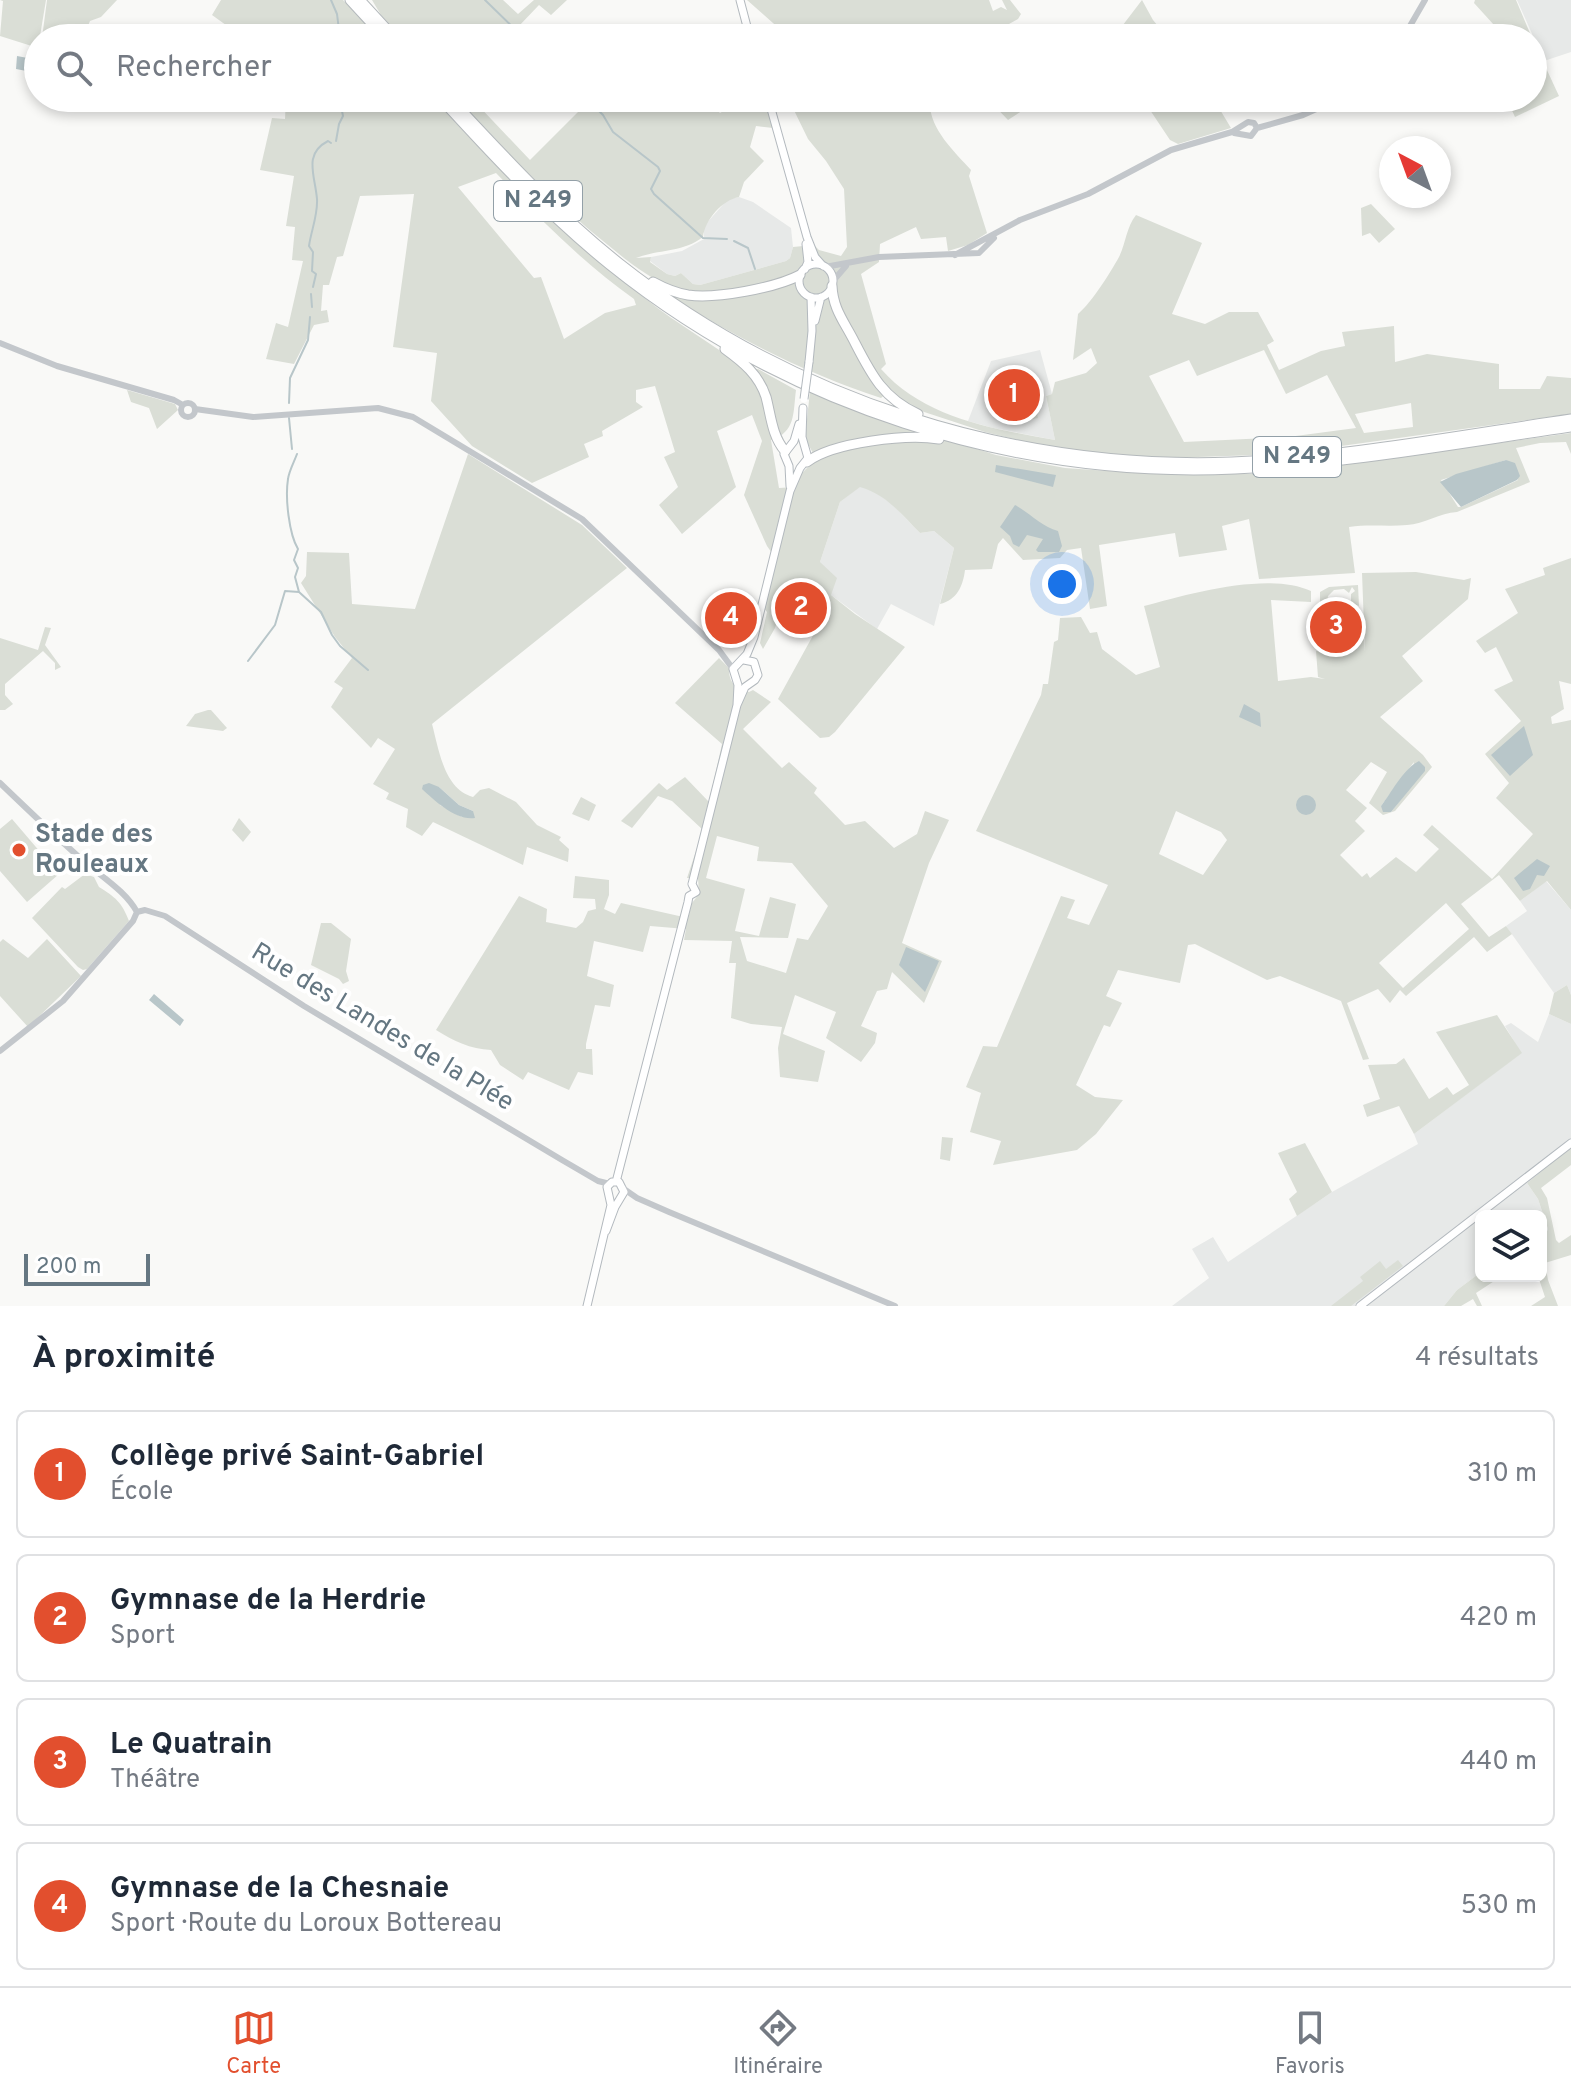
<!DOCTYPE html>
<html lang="fr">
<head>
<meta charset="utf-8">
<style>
  :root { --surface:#fff; --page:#f2f2f3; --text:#1f2937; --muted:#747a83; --line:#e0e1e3; --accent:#e24f2e }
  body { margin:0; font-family:Overpass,sans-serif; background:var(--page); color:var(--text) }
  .controls { position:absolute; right:24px; bottom:24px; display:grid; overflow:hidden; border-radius:12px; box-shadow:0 4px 12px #0003 }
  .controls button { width:72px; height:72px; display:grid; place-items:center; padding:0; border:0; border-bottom:2px solid var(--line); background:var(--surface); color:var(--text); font:40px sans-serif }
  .compass { position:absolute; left:1379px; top:136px; width:72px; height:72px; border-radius:50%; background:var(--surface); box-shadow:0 4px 12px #0003; rotate:319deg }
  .scale { position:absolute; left:24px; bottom:20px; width:126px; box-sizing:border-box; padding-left:8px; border:4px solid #657782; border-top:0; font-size:22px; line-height:28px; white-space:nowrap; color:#657782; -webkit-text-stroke:6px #fff; paint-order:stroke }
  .you { position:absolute; left:1062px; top:584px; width:28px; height:28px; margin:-20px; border:6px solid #fff; border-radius:50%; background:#1a73e8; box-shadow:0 0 0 12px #1a73e833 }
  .badge { display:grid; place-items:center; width:52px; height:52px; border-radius:50%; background:var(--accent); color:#fff; font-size:26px; font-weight:700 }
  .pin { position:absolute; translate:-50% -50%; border:4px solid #fff; box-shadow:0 2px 8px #0006 }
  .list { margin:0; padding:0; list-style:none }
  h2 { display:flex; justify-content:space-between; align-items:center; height:104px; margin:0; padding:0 32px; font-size:34px }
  h2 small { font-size:26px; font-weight:400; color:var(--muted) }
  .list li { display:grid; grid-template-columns:52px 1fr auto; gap:24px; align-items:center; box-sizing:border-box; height:128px; margin:0 16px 16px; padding:0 16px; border:2px solid var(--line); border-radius:12px }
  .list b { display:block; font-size:30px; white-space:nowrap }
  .list p { margin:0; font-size:26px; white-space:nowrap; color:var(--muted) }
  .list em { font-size:26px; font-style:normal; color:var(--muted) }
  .icon { flex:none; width:44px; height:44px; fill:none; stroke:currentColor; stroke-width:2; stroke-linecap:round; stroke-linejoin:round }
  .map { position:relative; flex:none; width:1571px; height:1306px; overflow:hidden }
  .search { position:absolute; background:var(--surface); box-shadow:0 4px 12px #0003; left:24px; right:24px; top:24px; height:88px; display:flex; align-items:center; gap:20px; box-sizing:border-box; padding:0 28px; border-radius:44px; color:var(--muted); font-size:30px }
  .sheet { height:680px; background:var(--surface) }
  nav { display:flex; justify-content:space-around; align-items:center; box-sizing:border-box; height:112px; border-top:2px solid var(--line); background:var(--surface); font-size:22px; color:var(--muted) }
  nav a { display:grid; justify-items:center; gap:4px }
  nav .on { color:var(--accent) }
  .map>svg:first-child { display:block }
  .built { fill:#e7e9e8 }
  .green { fill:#daded6; fill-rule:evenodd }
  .water { fill:#b8c6c9 }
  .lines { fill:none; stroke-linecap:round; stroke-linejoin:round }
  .stream { stroke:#b8c6c9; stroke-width:2 }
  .secondary-casing { stroke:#b3b9be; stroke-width:9 }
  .trunk-casing { stroke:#b4b9bc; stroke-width:11 }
  .tertiary { stroke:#c3c7cb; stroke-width:6 }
  .secondary { stroke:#fff; stroke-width:7 }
  .trunk { stroke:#fff; stroke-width:9 }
  .secondary-bridge-casing { stroke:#b3b9be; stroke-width:9; stroke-linecap:butt }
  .secondary-bridge { stroke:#fff; stroke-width:7 }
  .poi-dot { fill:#e24f2e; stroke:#fff; stroke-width:3 }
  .labels { text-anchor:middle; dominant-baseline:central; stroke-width:8; stroke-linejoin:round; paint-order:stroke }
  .shield { fill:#fff; stroke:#93a0a8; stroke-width:2 }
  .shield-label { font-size:24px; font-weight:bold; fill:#657782 }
  .poi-label { font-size:26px; font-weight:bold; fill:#657782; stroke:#fff; text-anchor:start }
  .street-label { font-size:26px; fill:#657782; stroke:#fff }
</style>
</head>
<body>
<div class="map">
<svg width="1571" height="1306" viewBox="0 0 1571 1306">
  <rect width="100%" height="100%" fill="#f9f9f7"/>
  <path class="built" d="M1517 0H1571V52L1544 61Z
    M739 197 753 202 791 228 793 247 790 258 786 261 700 285 693 284 681 273 675 276 667 274 650 261 651 257 682 251 704 239V226L728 199Z
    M1040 350 1052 394 1046 396 1055 440 993 428 968 421 991 361Z
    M860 486 874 491 892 504 920 533 934 531 954 548 934 626 891 604 877 629 831 595 820 562 840 502Z
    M1546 881 1571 910V995L1567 985 1554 993 1506 926 1527 911 1520 901Z
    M1549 1014 1571 1024V1147L1527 1183 1538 1199 1548 1229 1541 1245V1216H1481V1272L1457 1290 1444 1306H1172L1209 1278 1192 1249 1213 1237 1228 1262 1332 1192 1418 1144 1414 1134 1521 1053 1505 1026 1511 1023 1538 1042Z"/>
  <path class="green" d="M0 0H46L38 48 0 36 3 1Z
    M47 0H117L101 17 90 21 85 33 73 32 63 38H42Z
    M221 0H343L379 38H244L212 15Z
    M372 0H503L518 14 534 0H567L551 15 539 5 518 27 529 38H402L381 15Z
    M747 0H989L993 11 1001 7 1007 10 1002 0H1010L1021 14 1018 19 991 34 992 38H783L782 31Z
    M1142 0 1153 20 1168 38H1113Z
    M1475 0H1516L1532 38H1497L1490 31 1494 25 1474 3Z
    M1533 40 1559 96 1515 117 1509 104 1505 106 1500 98H1533Z
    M286 98H433C499 171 569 239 646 299 678 325 714 344 746 370L758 369 796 390C793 413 796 432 771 440L779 488 795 487 800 475 816 459 805 438 810 391 878 418 996 455 1065 468 1123 472 1252 474 1418 454 1571 433V454L1566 442 1540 443 1516 448 1530 482 1457 512C1440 513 1424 524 1407 525 1388 527 1369 524 1349 527L1355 573 1259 579 1249 519 1222 526 1227 550 1179 557 1175 533 1099 545 1107 606 1090 609 1081 548 1067 550 1060 558 1023 560 1003 538 998 544 992 569 965 570C963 586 957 600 940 604L954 548 934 531 920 533C902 515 886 494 860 487L840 502 820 562 837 578 831 595 855 614 905 647 835 732 829 737 820 738 778 699 827 610 814 599 788 588 775 628 763 649 760 643 767 612 763 607 776 559 767 546 744 495 762 441 752 415 717 431 736 487 682 534 659 505 678 487 664 457 675 452 655 386 636 390V402L643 407 602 431 603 436 584 444 589 457 532 483 472 446 431 401 437 353 393 347 414 194 360 196 343 256 337 257 329 285H323L321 311 327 310 329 322 314 325 294 364 266 359 276 323 288 327 303 261 292 260 295 227 286 226 294 176 260 170 272 118 285 119ZM496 173C540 219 583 263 634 299L636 305 605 313 564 339 541 277 534 278 458 187ZM1506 460 1518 480 1461 507H1458L1441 480Z
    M457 98H478L475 102 530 160 582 108 574 98H591L603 110 616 98H703L720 113 745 99 751 111 766 102 773 128 756 126 750 147 764 161 744 182 739 197C722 200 705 220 703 237 682 253 659 249 636 258L651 257 650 262 667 274 675 276 681 273 693 284 700 285 786 261 790 258 793 247 814 245 819 250 841 256 847 247 844 189 826 161 808 139 788 98H930C927 127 954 151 971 170L969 176 987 233 968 245 948 251 946 237 921 239 916 227 880 244 879 262 861 274 886 364 881 369C924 418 993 429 1055 440L1046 396 1052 394 1055 382 1086 373 1097 363 1091 348 1073 360 1078 314C1092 302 1110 273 1119 257 1126 243 1126 228 1136 215L1202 243 1172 314 1205 324 1229 312H1258L1274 341 1267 345 1279 370 1321 351 1345 346 1342 332 1394 326 1395 362 1427 354 1499 364V389H1540L1547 376 1571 378V414L1284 454 1168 458 1104 454 1035 444 985 432 909 407 888 392 881 398C807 374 740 340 675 299V289C648 278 626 260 603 241 550 198 503 148 457 98ZM1264 350 1286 394 1327 375 1356 428 1288 437 1184 442 1149 376 1189 360 1197 376ZM1411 403 1413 427 1364 433 1355 414Z
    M987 98H1026L1031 105 1008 120Z
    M1142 98H1213L1231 128 1178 144 1170 140Z
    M1371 204 1395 229 1379 243 1370 233 1362 236 1361 208Z
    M127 390 175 404 178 410 157 429 149 408 131 402Z
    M1035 404 1038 418 1016 422 1013 408Z
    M468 454 582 525 627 568 432 724C439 750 444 789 473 797L480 790 489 788 516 802 537 825 561 837 559 840 569 849 568 862 527 847 523 865 433 822 422 836 406 827 408 809 386 799 389 793 373 784 395 749 378 738 371 748 331 707 343 688 334 682 352 658 335 637 301 583 306 576 307 552 349 553 352 604 415 609ZM439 787 459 805 473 811 462 817 440 805Z
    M1571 558V684L1559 681 1564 709 1551 717 1552 724 1571 720V910L1547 881 1520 901 1499 875 1461 904 1489 937 1506 926 1512 934 1487 952 1474 937 1406 996 1400 990 1390 1003 1378 989 1347 1003 1369 1059 1363 1060 1341 1001 1280 976 1267 980 1195 944 1188 945 1180 983 1118 970 1106 996 1122 1003 1110 1027 1104 1025 1076 1085 1095 1097 1123 1100 1096 1134 1077 1150 993 1165 1001 1141 970 1132 981 1093 966 1087 983 1046 997 1047 1061 896 1075 900 1067 918 1089 925 1108 885 976 831 1041 695 1043 684H1048L1054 642 1058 640 1060 618 1081 617 1090 633 1097 632 1102 649 1136 675 1160 667 1144 606C1188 594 1269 571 1311 591V602L1271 600 1278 681 1311 677 1325 679 1318 677 1316 651 1335 653V642H1349V614H1362L1365 652 1362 573 1416 572 1464 580 1471 578 1468 599 1402 656 1423 681 1380 717 1423 755 1432 767 1395 811 1383 815 1369 803 1387 772 1371 762 1346 790 1367 808 1355 821 1365 831 1340 855 1362 877 1367 873 1370 878 1396 857 1416 872 1439 849 1423 835 1432 825 1492 879 1533 834 1496 798 1509 783 1485 754 1521 721 1494 690 1513 681 1496 647 1485 653 1476 641 1518 613 1505 589 1545 575 1543 568ZM1414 762 1409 789 1391 812 1381 806ZM1176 811 1221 832 1227 840 1203 875 1159 854ZM1446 903 1469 929 1403 988 1379 963Z
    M1358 585 1359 606 1351 603V594L1355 591 1352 587 1349 593 1344 589 1334 590 1328 596 1327 603 1320 602V592L1329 587Z
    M45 627 51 628 45 645 61 667 55 670V663L43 651 5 684V695L13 704 5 710H0V638L38 650Z
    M719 658 729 668C729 684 735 687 749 692L753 690 771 702 743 729 782 768 789 762 817 788 814 793 845 825 865 821 894 848 917 834 925 811 949 820 929 863 902 943 942 961 924 1003 892 972 887 989 877 991 861 1026 877 1033 875 1043 861 1062 826 1038 836 1012 795 995 783 1034 825 1051 818 1082 780 1077 778 1048 782 1027 751 1024 731 1018 736 963H729L732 941 684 940 686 929 650 926 643 952 594 941 587 976 614 985 610 1007 595 1005 586 1044V1049H592L593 1075 578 1072 569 1090 528 1072 523 1080 500 1065 491 1050C470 1049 454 1041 436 1030L519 896 547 909 546 922 576 928 583 922 588 911 596 909 595 899 573 898 575 876 609 880V895L604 909 615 914 621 903 688 918 692 903 699 894 698 878H687L703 830 672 801 658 796 632 828 621 821 659 783 667 790 685 777 709 802 722 744 675 703ZM717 836 759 847 757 861 792 863 828 906 808 940 797 938 786 973 747 961 740 937 788 938 796 904 770 897 759 936 735 931 745 889 706 878Z
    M208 710H211L227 728 223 731 186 726 195 714Z
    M581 797 596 805 589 821 572 814Z
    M239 818 251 832 243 842 232 830Z
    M12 819 59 874 27 902 0 871V829Z
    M85 874 94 877 99 887C115 897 122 902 129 921L87 969 83 970 78 967 32 918 62 887 65 889Z
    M321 923H331L351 939 346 971 349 981 343 984 339 979 311 965Z
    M3 939 28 958 47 939 81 976 28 1027 0 996V942Z
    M1567 985 1571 995V1024L1549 1014 1554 993Z
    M1497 1015 1522 1053 1414 1134 1399 1106 1367 1117 1363 1105 1380 1099 1368 1065 1396 1064 1404 1058 1429 1099 1447 1087 1453 1095 1469 1085 1436 1032Z
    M942 1137 953 1138 950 1161 940 1159Z
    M1305 1143 1332 1192 1297 1216 1289 1199 1297 1192 1278 1153Z
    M1571 1147V1165L1541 1188 1547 1198 1556 1240 1559 1243 1571 1235V1255L1545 1263 1548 1280 1558 1306H1531L1545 1297 1538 1276H1541V1245L1548 1229 1538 1199 1527 1183Z
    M1398 1260 1403 1266 1351 1306H1331L1363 1281 1360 1277 1380 1261 1386 1269Z
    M1481 1272V1276H1502L1476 1293 1482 1306H1477L1473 1299 1461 1306H1444L1457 1290Z"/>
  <path class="water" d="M17 56 38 60 37 73 16 69Z
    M1506 460 1515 463 1520 476 1517 480 1461 507 1440 482 1456 474Z
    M996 465 1056 475 1053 487 995 472Z
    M1015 505C1030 513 1042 527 1058 531L1062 546 1059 552H1038L1036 550 1043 539 1027 535 1019 547 1013 544 1010 536 1000 527Z
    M1244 704 1260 713 1261 727 1239 717Z
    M1524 726 1533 755 1510 776 1491 755Z
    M1419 761 1425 767V771L1391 812H1383L1381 806C1392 792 1403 769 1419 761Z
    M429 783 439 787 459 805 473 811 475 818C456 821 435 801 422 789L423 785Z
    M1296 805a10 10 0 1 1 20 0a10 10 0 1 1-20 0Z
    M1537 859 1550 866 1544 876 1537 875 1530 889 1523 891 1514 878Z
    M906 947 939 961 925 992 899 965Z
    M154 994 184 1020 180 1026 149 1000Z"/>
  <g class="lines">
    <path class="stream" d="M331 0 337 14 340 38
      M485 0 524 38
      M586 98 603 115 613 132 658 167 660 171 651 189 654 194 703 238 727 239
      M336 141 339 124 343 116 342 111 345 98
      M734 241 748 248 755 269
      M313 287 316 274 312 271 313 252 309 246C311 231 318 215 317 199 315 175 303 154 328 141L331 143
      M311 294 312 307
      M289 403 290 378 308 340 310 317
      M289 418 292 449
      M299 592 321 612 332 635 340 646 368 670
      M248 661 275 625 285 591 299 592 295 577 298 568 294 560 298 549C289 534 285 498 288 479 289 471 294 462 297 454"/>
    <defs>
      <path id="secondary" d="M740 0 750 38
        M768 98 807 237 815 257 823 266
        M799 281a17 17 0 1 1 34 0a17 17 0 1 1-34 0Z
        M805 269 808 262 806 244
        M815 321 821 297
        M809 362 812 331 811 297
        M790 486 789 466 784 454 794 441 799 424
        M737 705 738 685 733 669 747 654 754 637 790 491 800 468 808 458 802 437 803 408
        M692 884 737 705 745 687 755 680 758 675 754 662 744 660
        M616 1182 688 902 689 896 696 892 692 884
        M587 1306 611 1205 607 1187 612 1182H619L624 1192 615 1207 606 1231
        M1360 1306 1571 1143"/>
      <path id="trunk" d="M350 0 385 38
        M360 0 395 38
        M440 98C494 157 548 215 610 265 784 405 1012 479 1235 469 1347 464 1460 443 1571 427
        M450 98C504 156 557 214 619 263 791 399 1013 470 1232 462 1345 457 1459 435 1571 419
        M653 282C664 288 676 293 688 295 716 299 775 288 800 275
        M832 286C833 308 843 320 853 339 870 372 882 398 918 414
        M725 349C743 362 759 375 766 397 771 416 772 436 785 451
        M807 462C833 442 907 434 939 439"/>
    </defs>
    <use href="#secondary" class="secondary-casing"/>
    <use href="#trunk" class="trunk-casing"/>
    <path class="tertiary" d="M1403 38 1425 0
      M1257 128 1303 115 1341 98
      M1234 133 1251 136 1257 128
      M955 255 1020 220 1088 194 1171 150 1232 132 1248 122 1254 123 1257 128
      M825 267 879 257 979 253 994 238
      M833 281 846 266
      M0 343 57 366 174 400 183 405
      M181 410a7 7 0 1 1 14 0a7 7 0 1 1-14 0Z
      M195 409 253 417 378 408 413 417 582 519 719 650 733 669
      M0 783C26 808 52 833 79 857 100 876 125 890 137 912L145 910 165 916 304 1006 562 1160 598 1181 610 1184
      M0 1051 63 1001 133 921 137 912
      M624 1189 637 1198 669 1212 895 1306"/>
    <use href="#secondary" class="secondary"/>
    <use href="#trunk" class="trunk"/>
    <defs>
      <path id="secondary-bridge" d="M804 399 809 362"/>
    </defs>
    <use href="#secondary-bridge" class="secondary-bridge-casing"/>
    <use href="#secondary-bridge" class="secondary-bridge"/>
  </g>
  <circle class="poi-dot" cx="19" cy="850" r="8"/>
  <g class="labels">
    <g class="shield">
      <rect x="494" y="181" width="88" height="40" rx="6"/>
      <rect x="1253" y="437" width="88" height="40" rx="6"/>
    </g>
    <g class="shield-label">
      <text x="538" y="201">N 249</text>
      <text x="1297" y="457">N 249</text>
    </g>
    <g class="poi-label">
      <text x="35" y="835">Stade des<tspan x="35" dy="30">Rouleaux</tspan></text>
    </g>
    <g class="street-label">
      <text transform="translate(382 1028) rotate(31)">Rue des Landes de la Plée</text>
    </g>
  </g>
</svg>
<div class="controls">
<button><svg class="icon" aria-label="layers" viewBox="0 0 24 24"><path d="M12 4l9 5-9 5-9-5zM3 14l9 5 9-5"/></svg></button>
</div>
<svg class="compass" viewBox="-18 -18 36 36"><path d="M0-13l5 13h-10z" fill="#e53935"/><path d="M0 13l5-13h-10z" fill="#747a83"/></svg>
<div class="scale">200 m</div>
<div class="you"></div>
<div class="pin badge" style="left:1014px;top:395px">1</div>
<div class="pin badge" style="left:801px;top:608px">2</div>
<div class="pin badge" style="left:1336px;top:627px">3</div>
<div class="pin badge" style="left:731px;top:618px">4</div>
<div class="search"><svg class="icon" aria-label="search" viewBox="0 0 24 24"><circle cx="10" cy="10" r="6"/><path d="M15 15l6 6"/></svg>Rechercher</div>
</div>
<section class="sheet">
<h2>À proximité<small>4 résultats</small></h2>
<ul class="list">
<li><span class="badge">1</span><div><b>Collège privé Saint-Gabriel</b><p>École</p></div><em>310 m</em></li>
<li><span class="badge">2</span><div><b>Gymnase de la Herdrie</b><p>Sport</p></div><em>420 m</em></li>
<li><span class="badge">3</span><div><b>Le Quatrain</b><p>Théâtre</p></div><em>440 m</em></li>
<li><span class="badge">4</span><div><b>Gymnase de la Chesnaie</b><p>Sport · Route du Loroux Bottereau</p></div><em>530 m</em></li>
</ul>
</section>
<nav>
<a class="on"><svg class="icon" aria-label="map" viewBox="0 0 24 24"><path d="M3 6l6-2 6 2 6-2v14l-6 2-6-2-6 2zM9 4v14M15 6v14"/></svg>Carte</a>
<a><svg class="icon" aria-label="directions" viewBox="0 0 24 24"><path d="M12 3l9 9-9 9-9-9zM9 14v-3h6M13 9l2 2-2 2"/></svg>Itinéraire</a>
<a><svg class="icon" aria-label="saved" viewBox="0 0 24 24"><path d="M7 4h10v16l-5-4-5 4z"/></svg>Favoris</a>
</nav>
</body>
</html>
